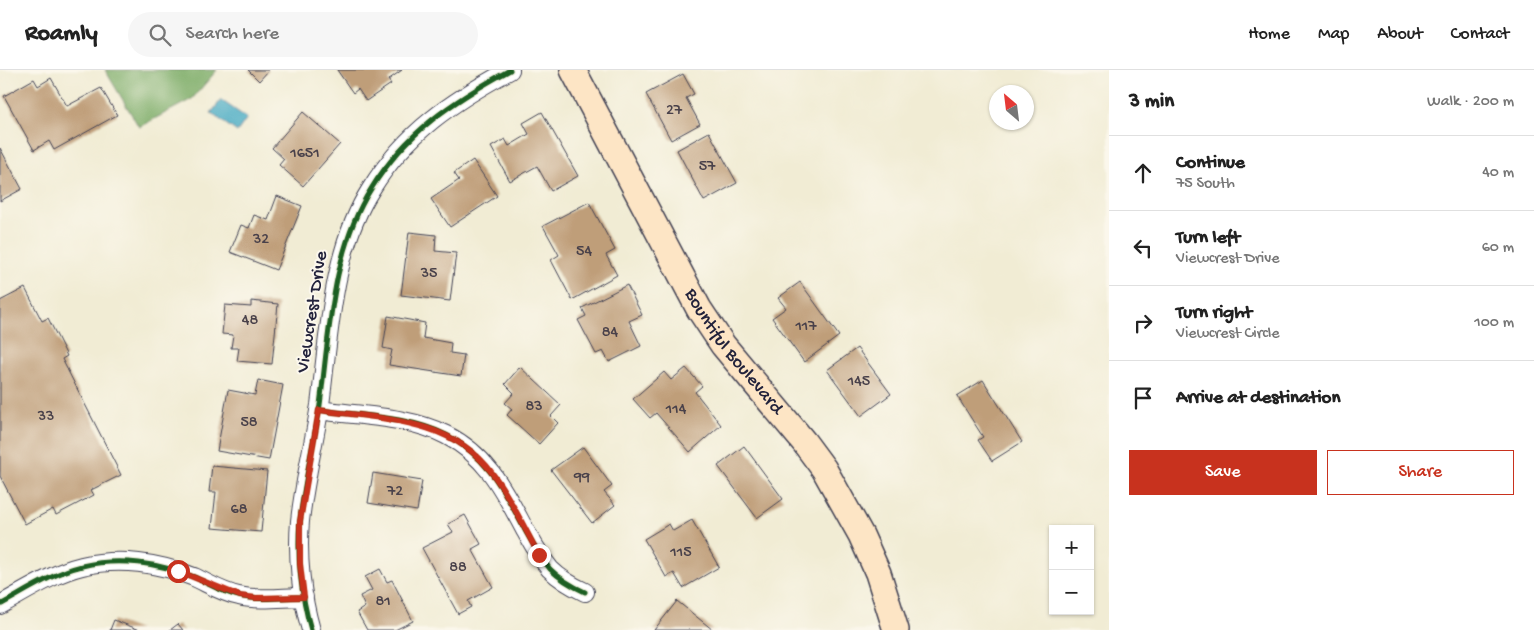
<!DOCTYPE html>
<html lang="en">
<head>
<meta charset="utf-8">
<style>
  :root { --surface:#fff; --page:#f6f6f6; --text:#222; --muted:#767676; --line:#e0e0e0; --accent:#c8321e }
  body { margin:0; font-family:"Gochi Hand",sans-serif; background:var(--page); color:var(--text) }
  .controls { position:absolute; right:15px; bottom:15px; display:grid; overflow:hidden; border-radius:0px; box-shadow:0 1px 4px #0004 }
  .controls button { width:45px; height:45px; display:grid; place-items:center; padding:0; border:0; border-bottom:1px solid var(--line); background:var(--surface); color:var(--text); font:25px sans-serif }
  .compass { position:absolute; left:989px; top:15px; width:45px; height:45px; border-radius:50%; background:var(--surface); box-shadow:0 1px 4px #0004; rotate:332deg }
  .stop { position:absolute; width:15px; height:15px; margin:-11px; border:4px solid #c8321e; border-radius:50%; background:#fff }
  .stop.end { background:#c8321e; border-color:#fff; box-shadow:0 1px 5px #0008 }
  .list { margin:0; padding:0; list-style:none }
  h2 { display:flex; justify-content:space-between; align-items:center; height:65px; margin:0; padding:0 20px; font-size:21px }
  h2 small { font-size:16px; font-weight:400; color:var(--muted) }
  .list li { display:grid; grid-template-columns:32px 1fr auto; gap:15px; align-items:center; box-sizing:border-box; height:75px; padding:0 20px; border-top:1px solid var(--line) }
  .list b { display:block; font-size:19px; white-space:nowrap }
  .list p { margin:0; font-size:16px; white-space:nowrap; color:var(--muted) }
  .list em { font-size:16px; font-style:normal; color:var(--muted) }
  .actions { display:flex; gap:10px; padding:15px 20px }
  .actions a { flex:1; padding:11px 0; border:1px solid var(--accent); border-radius:0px; text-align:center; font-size:18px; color:var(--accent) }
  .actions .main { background:var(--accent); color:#fff }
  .icon { flex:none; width:28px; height:28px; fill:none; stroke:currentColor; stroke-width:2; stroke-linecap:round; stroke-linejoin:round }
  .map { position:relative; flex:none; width:1109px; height:560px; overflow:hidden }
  header { display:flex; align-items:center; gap:30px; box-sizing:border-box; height:70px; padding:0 25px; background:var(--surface); border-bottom:1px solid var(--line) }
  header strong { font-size:24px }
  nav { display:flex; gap:28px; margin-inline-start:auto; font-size:18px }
  .search { width:350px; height:45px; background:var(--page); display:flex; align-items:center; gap:12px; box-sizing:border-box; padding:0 18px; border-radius:28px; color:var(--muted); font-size:19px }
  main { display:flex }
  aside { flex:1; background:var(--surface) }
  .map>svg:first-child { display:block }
  .forest { fill:#7cac66; stroke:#4f6750 }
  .water { fill:#41a7c1; stroke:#32647e }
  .building { fill:#bf9e79 }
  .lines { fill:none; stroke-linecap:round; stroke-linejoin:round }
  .minor-casing { stroke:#414052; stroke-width:20 }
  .secondary-casing { stroke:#414052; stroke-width:28 }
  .minor { stroke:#fff; stroke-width:18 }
  .secondary { stroke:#fde5c5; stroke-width:25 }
  .cycleway-casing { stroke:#fbf7ec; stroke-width:8 }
  .cycleway { stroke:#1b5e20; stroke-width:5 }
  .route { stroke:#c8321e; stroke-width:6 }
  .labels { text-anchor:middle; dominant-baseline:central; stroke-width:4; stroke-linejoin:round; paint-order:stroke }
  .number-label { font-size:16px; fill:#49414a }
  .street-label { font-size:19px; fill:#22223b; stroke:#fbf7ec }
</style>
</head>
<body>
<header>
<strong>Roamly</strong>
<div class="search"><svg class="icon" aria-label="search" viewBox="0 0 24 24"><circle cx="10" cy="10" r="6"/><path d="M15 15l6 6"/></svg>Search here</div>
<nav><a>Home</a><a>Map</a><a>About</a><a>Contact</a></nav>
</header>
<main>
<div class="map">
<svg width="1109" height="560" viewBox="0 0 1109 560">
  <rect width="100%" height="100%" fill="#fbf7ec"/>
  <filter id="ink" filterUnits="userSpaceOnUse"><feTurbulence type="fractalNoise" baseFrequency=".02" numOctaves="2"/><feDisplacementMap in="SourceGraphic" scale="10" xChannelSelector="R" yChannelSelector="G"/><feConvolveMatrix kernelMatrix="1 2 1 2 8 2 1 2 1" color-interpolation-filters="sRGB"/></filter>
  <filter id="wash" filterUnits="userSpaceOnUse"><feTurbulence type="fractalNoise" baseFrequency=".0096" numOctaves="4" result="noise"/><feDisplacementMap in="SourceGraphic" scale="20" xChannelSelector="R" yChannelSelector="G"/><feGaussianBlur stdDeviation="1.12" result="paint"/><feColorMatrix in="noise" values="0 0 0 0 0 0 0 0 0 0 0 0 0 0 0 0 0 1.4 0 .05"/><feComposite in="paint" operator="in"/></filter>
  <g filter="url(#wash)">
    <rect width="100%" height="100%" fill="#f1ecd4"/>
    <path class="forest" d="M105 0H217L192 29 139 57Z"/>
    <path class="water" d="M221 30 247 48 237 62 211 43Z"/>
    <g id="blocks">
      <path class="building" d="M248 0H269L259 11Z
        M337 0H402L388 10 391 14 366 31 358 19 353 23Z
        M683 4 694 24 686 28 700 54 671 70 646 24Z
        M51 8 67 36 101 18 117 45 54 80 49 71 34 80 4 26 34 9 38 16Z
        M303 42 340 74 303 116 279 95 284 89 272 78Z
        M542 42 578 106 551 121 537 96 510 111 491 77 505 69 509 76 529 64 523 53Z
        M709 62 737 113 704 131 677 80Z
        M0 78 22 119 0 131Z
        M473 90 497 126 450 157 431 129 459 110 454 103Z
        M277 126 302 136 276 200 230 182 241 155 249 158 254 145 268 150Z
        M589 132 615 180 606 185 617 205 572 230 551 190 559 185 543 156Z
        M409 162 436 165 435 181 456 183 450 231 401 225Z
        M800 212 839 266 804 292 772 248 786 238 778 228Z
        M627 215 642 245 629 251 641 276 609 292 603 281 596 284 578 250 586 246 582 238Z
        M25 218 42 251 48 248 67 286 62 289 121 405 91 420 94 425 56 445 53 439 25 454 0 406V231Z
        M251 231 278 234 272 294 237 291 239 278H231L233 265 222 264 225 235 251 237Z
        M388 246 425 253 423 268 451 273 450 283 464 285 461 306 389 295 392 280 383 278Z
        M857 278 891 324 861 346 827 300Z
        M520 297 561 335 551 346 558 353 539 374 507 345 512 339 505 333 514 323 505 314Z
        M686 298 702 316 695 322 721 355 690 382 656 343 650 348 633 329 664 302 671 310Z
        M258 310 283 315 269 390 217 381 228 320 255 325Z
        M983 310 1022 372 992 391 978 370 983 367 957 326Z
        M744 376 783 429 757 448 718 396Z
        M583 377 612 416 604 422 615 435 592 453 551 400Z
        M212 396 267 401 261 462 212 458 216 422H209Z
        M373 403 422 411 417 441 368 433Z
        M465 445 481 474 472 479 493 517 468 531 471 537 458 544 422 478 453 462 448 454Z
        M692 450 719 497 683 518 674 503 666 507 644 469 669 454 673 461Z
        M380 499 387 512 392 510 413 551 395 560H367L357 542 365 537 360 526 372 520 365 507Z
        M677 531 713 560H654Z
        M114 550 140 560H110Z
        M178 554 183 560H170Z"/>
    </g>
  </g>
  <g filter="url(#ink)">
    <use href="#blocks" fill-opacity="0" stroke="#414052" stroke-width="1"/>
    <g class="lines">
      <defs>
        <path id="minor" d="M319 340C361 346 408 346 446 365 488 386 504 421 525 460 533 474 540 487 550 499 560 509 572 516 585 522
          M0 535C26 521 53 503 82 496 119 487 159 493 194 507 209 514 223 523 239 526 260 531 283 527 304 527
          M311 560C301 526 297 486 300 451 304 413 314 373 320 335 329 265 332 180 371 119 406 62 453 31 510 0"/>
        <g id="secondary">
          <path id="s1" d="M573 0 699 239 723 275 804 372 824 399 861 465 878 503 896 560"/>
        </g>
      </defs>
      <use href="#minor" class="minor-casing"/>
      <use href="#secondary" class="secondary-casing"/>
      <use href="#minor" class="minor"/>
      <use href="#secondary" class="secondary"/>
      <defs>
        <path id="cycleway" d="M319 340C361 346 408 346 446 365 488 386 504 421 525 460 533 474 540 487 550 499 560 509 572 516 585 522
          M0 535C26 521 53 503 82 496 119 487 159 493 194 507 209 514 223 523 239 526 260 531 283 527 304 527
          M311 560C301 526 297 486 300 451 304 413 314 373 320 335 329 265 332 180 371 119 406 62 453 31 510 0"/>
      </defs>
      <use href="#cycleway" class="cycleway-casing"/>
      <use href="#cycleway" class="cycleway"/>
    </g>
  </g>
  <g class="lines" filter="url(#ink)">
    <path class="route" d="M178 501 240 526 256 528 304 527 300 494V451L319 340C380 349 452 348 492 403 511 428 524 458 539 485"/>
  </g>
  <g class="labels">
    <g class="number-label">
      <text x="674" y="41">27</text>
      <text x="305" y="84">1651</text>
      <text x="707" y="97">57</text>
      <text x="261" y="170">32</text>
      <text x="584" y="182">54</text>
      <text x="429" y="204">35</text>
      <text x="250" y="251">48</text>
      <text x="806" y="257">117</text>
      <text x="610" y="263">84</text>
      <text x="859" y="312">145</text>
      <text x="534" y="337">83</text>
      <text x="676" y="340">114</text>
      <text x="46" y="347">33</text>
      <text x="249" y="353">58</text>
      <text x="582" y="408">99</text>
      <text x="395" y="422">72</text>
      <text x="239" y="440">68</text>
      <text x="681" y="483">115</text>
      <text x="458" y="498">88</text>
      <text x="383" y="532">81</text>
    </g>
    <g class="street-label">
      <text transform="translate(313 242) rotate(-81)">Viewcrest Drive</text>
      <text stroke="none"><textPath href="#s1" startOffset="325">Bountiful Boulevard</textPath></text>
    </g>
  </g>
</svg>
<div class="controls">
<button>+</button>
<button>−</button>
</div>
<svg class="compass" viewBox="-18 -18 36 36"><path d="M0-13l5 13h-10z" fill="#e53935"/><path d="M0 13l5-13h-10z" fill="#767676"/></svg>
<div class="stop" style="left:178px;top:501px"></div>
<div class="stop end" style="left:539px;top:485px"></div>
</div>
<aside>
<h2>3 min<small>Walk · 200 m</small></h2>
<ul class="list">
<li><svg class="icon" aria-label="ahead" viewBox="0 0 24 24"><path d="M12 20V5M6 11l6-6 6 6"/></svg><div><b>Continue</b><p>75 South</p></div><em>40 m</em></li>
<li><svg class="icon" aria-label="left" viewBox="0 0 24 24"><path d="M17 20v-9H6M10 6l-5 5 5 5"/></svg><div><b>Turn left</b><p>Viewcrest Drive</p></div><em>60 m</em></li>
<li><svg class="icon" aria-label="right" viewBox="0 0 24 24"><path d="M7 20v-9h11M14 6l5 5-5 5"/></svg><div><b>Turn right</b><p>Viewcrest Circle</p></div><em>100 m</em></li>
<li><svg class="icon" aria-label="arrive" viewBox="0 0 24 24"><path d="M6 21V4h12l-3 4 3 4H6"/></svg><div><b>Arrive at destination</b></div></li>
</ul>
<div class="actions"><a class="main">Save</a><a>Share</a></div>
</aside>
</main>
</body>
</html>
